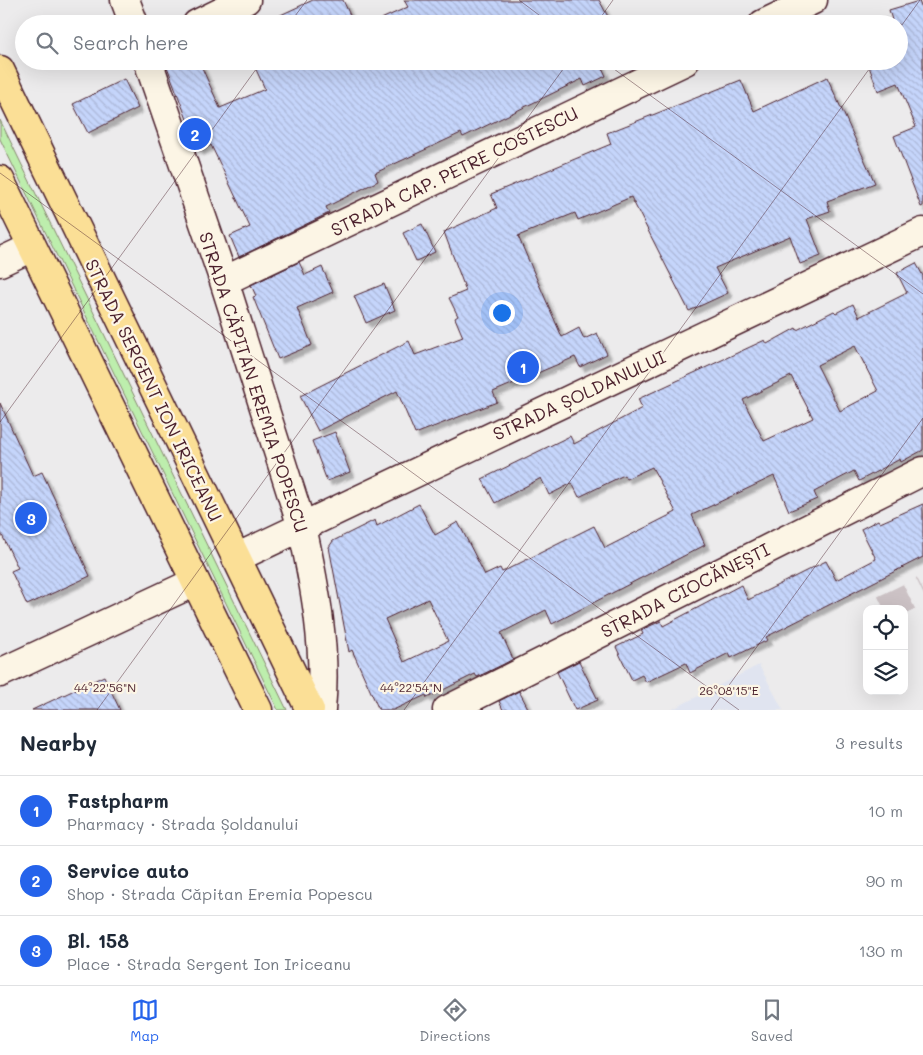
<!DOCTYPE html>
<html lang="en">
<head>
<meta charset="utf-8">
<style>
  :root { --surface:#fff; --page:#f2f2f3; --text:#1f2937; --muted:#747a83; --line:#e0e1e3; --accent:#2563eb }
  body { margin:0; font-family:Mali,sans-serif; background:var(--page); color:var(--text) }
  .controls { position:absolute; right:15px; bottom:15px; display:grid; overflow:hidden; border-radius:10px; box-shadow:0 5px 20px #0002 }
  .controls button { width:45px; height:45px; display:grid; place-items:center; padding:0; border:0; border-bottom:1px solid var(--line); background:var(--surface); color:var(--text); font:25px sans-serif }
  .you { position:absolute; left:501px; top:312px; width:18px; height:18px; margin:-12px; border:4px solid #fff; border-radius:50%; background:#1a73e8; box-shadow:0 0 0 8px #1a73e833 }
  .badge { display:grid; place-items:center; width:32px; height:32px; border-radius:50%; background:var(--accent); color:#fff; font-size:16px; font-weight:700 }
  .pin { position:absolute; translate:-50% -50%; border:2px solid #fff; box-shadow:0 1px 5px #0006 }
  .list { margin:0; padding:0; list-style:none }
  h2 { display:flex; justify-content:space-between; align-items:center; height:65px; margin:0; padding:0 20px; font-size:21px }
  h2 small { font-size:16px; font-weight:400; color:var(--muted) }
  .list li { display:grid; grid-template-columns:32px 1fr auto; gap:15px; align-items:center; box-sizing:border-box; height:70px; padding:0 20px; border-top:1px solid var(--line) }
  .list b { display:block; font-size:19px; white-space:nowrap }
  .list p { margin:0; font-size:16px; white-space:nowrap; color:var(--muted) }
  .list em { font-size:16px; font-style:normal; color:var(--muted) }
  .icon { flex:none; width:28px; height:28px; fill:none; stroke:currentColor; stroke-width:2; stroke-linecap:round; stroke-linejoin:round }
  .map { position:relative; flex:none; width:923px; height:710px; overflow:hidden }
  .search { position:absolute; background:var(--surface); box-shadow:0 5px 20px #0002; left:15px; right:15px; top:15px; height:55px; display:flex; align-items:center; gap:12px; box-sizing:border-box; padding:0 18px; border-radius:28px; color:var(--muted); font-size:19px }
  .sheet { height:275px; background:var(--surface) }
  nav { display:flex; justify-content:space-around; align-items:center; box-sizing:border-box; height:70px; border-top:1px solid var(--line); background:var(--surface); font-size:14px; color:var(--muted) }
  nav a { display:grid; justify-items:center; gap:2px }
  nav .on { color:var(--accent) }
  .map>svg:first-child { display:block }
  .built { fill:#e0e4f0 }
  .garden { fill:#bdeead; stroke:#84866c }
  .building { fill:url(#building-back-hatch); stroke:#4a1f2b; fill-rule:evenodd; filter:url(#shadow) }
  .lines { fill:none; stroke-linecap:round; stroke-linejoin:round }
  .minor-tunnel { stroke:#ccc2c5; stroke-width:28; stroke-dasharray:28 14; stroke-linecap:butt }
  .minor-casing { stroke:#4a1f2b; stroke-width:31 }
  .major-casing { stroke:#4a1f2b; stroke-width:31 }
  .minor { stroke:#fcf5e5; stroke-width:28 }
  .major { stroke:#fbdf96; stroke-width:28 }
  .ticks { fill:none; stroke:#4a1f2b; stroke-width:1; stroke-opacity:0.45 }
  .labels { text-anchor:middle; dominant-baseline:central; stroke-width:4.5; stroke-linejoin:round; paint-order:stroke }
  .street-label { font-size:18px; fill:#4a1f2b; stroke:#fcf5e5 }
  .ticks-label { font-size:12px; text-anchor:middle; fill:#4a1f2b; stroke:#fcf5e5; stroke-width:4.5; stroke-linejoin:round; paint-order:stroke }
</style>
</head>
<body>
<div class="map">
<svg width="923" height="710" viewBox="0 0 923 710">
  <defs>
    <pattern id="building-back-hatch" width="6" height="6" patternUnits="userSpaceOnUse" patternTransform="scale(1.25)"><rect width="6" height="6" fill="#c5d5fb"/><path d="M-1 5l2 2M0 0l6 6M5-1l2 2" fill="none" stroke="#abb6d7"/></pattern>
    <filter id="shadow"><feDropShadow dx="4.5" dy="4.5" stdDeviation="1" flood-color="#0004"/></filter>
  </defs>
  <rect width="100%" height="100%" fill="#ecebec"/>
  <filter id="ink" filterUnits="userSpaceOnUse"><feTurbulence type="fractalNoise" baseFrequency=".02" numOctaves="2"/><feDisplacementMap in="SourceGraphic" scale="10" xChannelSelector="R" yChannelSelector="G"/><feConvolveMatrix kernelMatrix="1 2 1 2 8 2 1 2 1" color-interpolation-filters="sRGB"/></filter>
  <g filter="url(#ink)">
    <path class="built" d="M759 665 783 710H671Z"/>
    <path class="garden" d="M0 120 287 710H278L0 139Z"/>
    <path class="building" d="M313 0H343L354 24H261Z
      M404 0H599L612 24H370L408 7Z
      M919 1 923 12V206L921 207 894 136 916 127 898 83 878 91 867 61H899V24H882L892 20 889 10Z
      M172 61H199L220 108 265 89 252 61H599L606 76 585 86 582 79 463 137 461 133 375 173 378 181 326 207 329 213 239 257 230 236 250 227 211 145 199 151 166 64Z
      M827 77 875 183 827 201 830 211 807 219 821 256 800 264 790 236 715 268 728 293 689 311 631 197 578 220 575 213 518 236 562 337 579 328 584 339 597 333 607 354 580 367 575 357 493 392 497 402 415 434 397 391 318 431 300 396 409 341 415 355 463 337 455 318 458 316 449 298 466 291 444 232 497 208 491 194 611 144 607 133 741 80 754 111Z
      M124 79 138 108 88 133 73 104Z
      M422 224 435 252 416 261 403 233Z
      M299 262 305 275 322 267 333 292 297 308 312 345 278 359 253 297 256 296 251 285Z
      M916 263 923 276V450L901 462 900 459 859 481 854 471 814 492 817 499 789 511 774 476 692 515 705 545 552 624 546 610 501 633 513 659 504 664 477 677 475 674 427 698 426 695 393 710H379L352 650 349 652 329 547 333 541 375 520 377 526 419 504 435 535 458 522 485 575 500 568 502 572 594 526 605 548 676 512 652 467 626 479 624 475 579 497 572 483 549 495 541 478 495 503 482 479 570 436 574 444 642 408 638 399 765 340 767 344 796 328 797 330 834 311 836 313 853 304 859 317 907 293 897 273ZM855 346 878 391 840 411 817 365ZM791 376 813 418 764 441 743 400ZM428 599 448 641 404 662 385 619Z
      M384 284 395 310 366 323 354 296Z
      M0 403 33 476 42 472 90 576 27 605 11 571 18 568 0 531Z
      M335 432 350 472 327 481 312 441Z
      M923 504V557L766 637 768 640 731 658 729 653 690 673 686 663 646 682 642 675 632 680 616 647 643 634 641 630 661 621 663 626 741 585 748 600 826 561 836 580 876 559 861 529 878 520 880 523Z
      M579 661 598 700 575 710 557 672Z
      M104 676 120 710H32Z
      M519 691 529 710H503L499 701Z"/>
    <g class="lines">
      <path class="minor-tunnel" d="M884 609 923 590"/>
      <defs>
        <path id="minor" d="M125 0 134 24
          M197 24 246 0
          M763 24 813 0
          M148 61 224 281 302 527C315 586 327 649 321 710
          M0 262 32 247
          M224 281 685 61
          M236 558 923 232
          M0 673 195 582
          M447 710 923 471"/>
        <path id="major" d="M0 70 310 710
          M0 180 258 710"/>
      </defs>
      <use href="#minor" class="minor-casing"/>
      <use href="#major" class="major-casing"/>
      <use href="#minor" class="minor"/>
      <use href="#major" class="major"/>
    </g>
  </g>
  <path class="ticks" d="M519 0 551 24M289 24 307 0M596 24 613 0M899 29 920 0M603 61 923 294M0 173 739 710M0 422 262 61M97 710 569 61M404 710 875 61M711 710 923 418"/>
  <g class="labels">
    <g class="street-label">
      <text transform="translate(454 171) rotate(-26)">STRADA CAP. PETRE COSTESCU</text>
      <text transform="translate(254 382) rotate(72)">STRADA CĂPITAN EREMIA POPESCU</text>
      <text transform="translate(154 390) rotate(64)">STRADA SERGENT ION IRICEANU</text>
      <text transform="translate(579 395) rotate(-25)">STRADA ȘOLDANULUI</text>
      <text transform="translate(685 590) rotate(-27)">STRADA CIOCĂNEȘTI</text>
    </g>
  </g>
  <g class="ticks-label">
    <text x="105" y="692">44°22'56"N</text>
    <text x="411" y="692">44°22'54"N</text>
    <text x="729" y="695">26°08'15"E</text>
  </g>
</svg>
<div class="controls">
<button><svg class="icon" aria-label="locate" viewBox="0 0 24 24"><circle cx="12" cy="12" r="6"/><path d="M12 2v4M12 18v4M2 12h4M18 12h4"/></svg></button>
<button><svg class="icon" aria-label="layers" viewBox="0 0 24 24"><path d="M12 4l9 5-9 5-9-5zM3 14l9 5 9-5"/></svg></button>
</div>
<div class="you"></div>
<div class="pin badge" style="left:523px;top:367px">1</div>
<div class="pin badge" style="left:195px;top:134px">2</div>
<div class="pin badge" style="left:31px;top:518px">3</div>
<div class="search"><svg class="icon" aria-label="search" viewBox="0 0 24 24"><circle cx="10" cy="10" r="6"/><path d="M15 15l6 6"/></svg>Search here</div>
</div>
<section class="sheet">
<h2>Nearby<small>3 results</small></h2>
<ul class="list">
<li><span class="badge">1</span><div><b>Fastpharm</b><p>Pharmacy · Strada Șoldanului</p></div><em>10 m</em></li>
<li><span class="badge">2</span><div><b>Service auto</b><p>Shop · Strada Căpitan Eremia Popescu</p></div><em>90 m</em></li>
<li><span class="badge">3</span><div><b>Bl. 158</b><p>Place · Strada Sergent Ion Iriceanu</p></div><em>130 m</em></li>
</ul>
</section>
<nav>
<a class="on"><svg class="icon" aria-label="map" viewBox="0 0 24 24"><path d="M3 6l6-2 6 2 6-2v14l-6 2-6-2-6 2zM9 4v14M15 6v14"/></svg>Map</a>
<a><svg class="icon" aria-label="directions" viewBox="0 0 24 24"><path d="M12 3l9 9-9 9-9-9zM9 14v-3h6M13 9l2 2-2 2"/></svg>Directions</a>
<a><svg class="icon" aria-label="saved" viewBox="0 0 24 24"><path d="M7 4h10v16l-5-4-5 4z"/></svg>Saved</a>
</nav>
</body>
</html>
